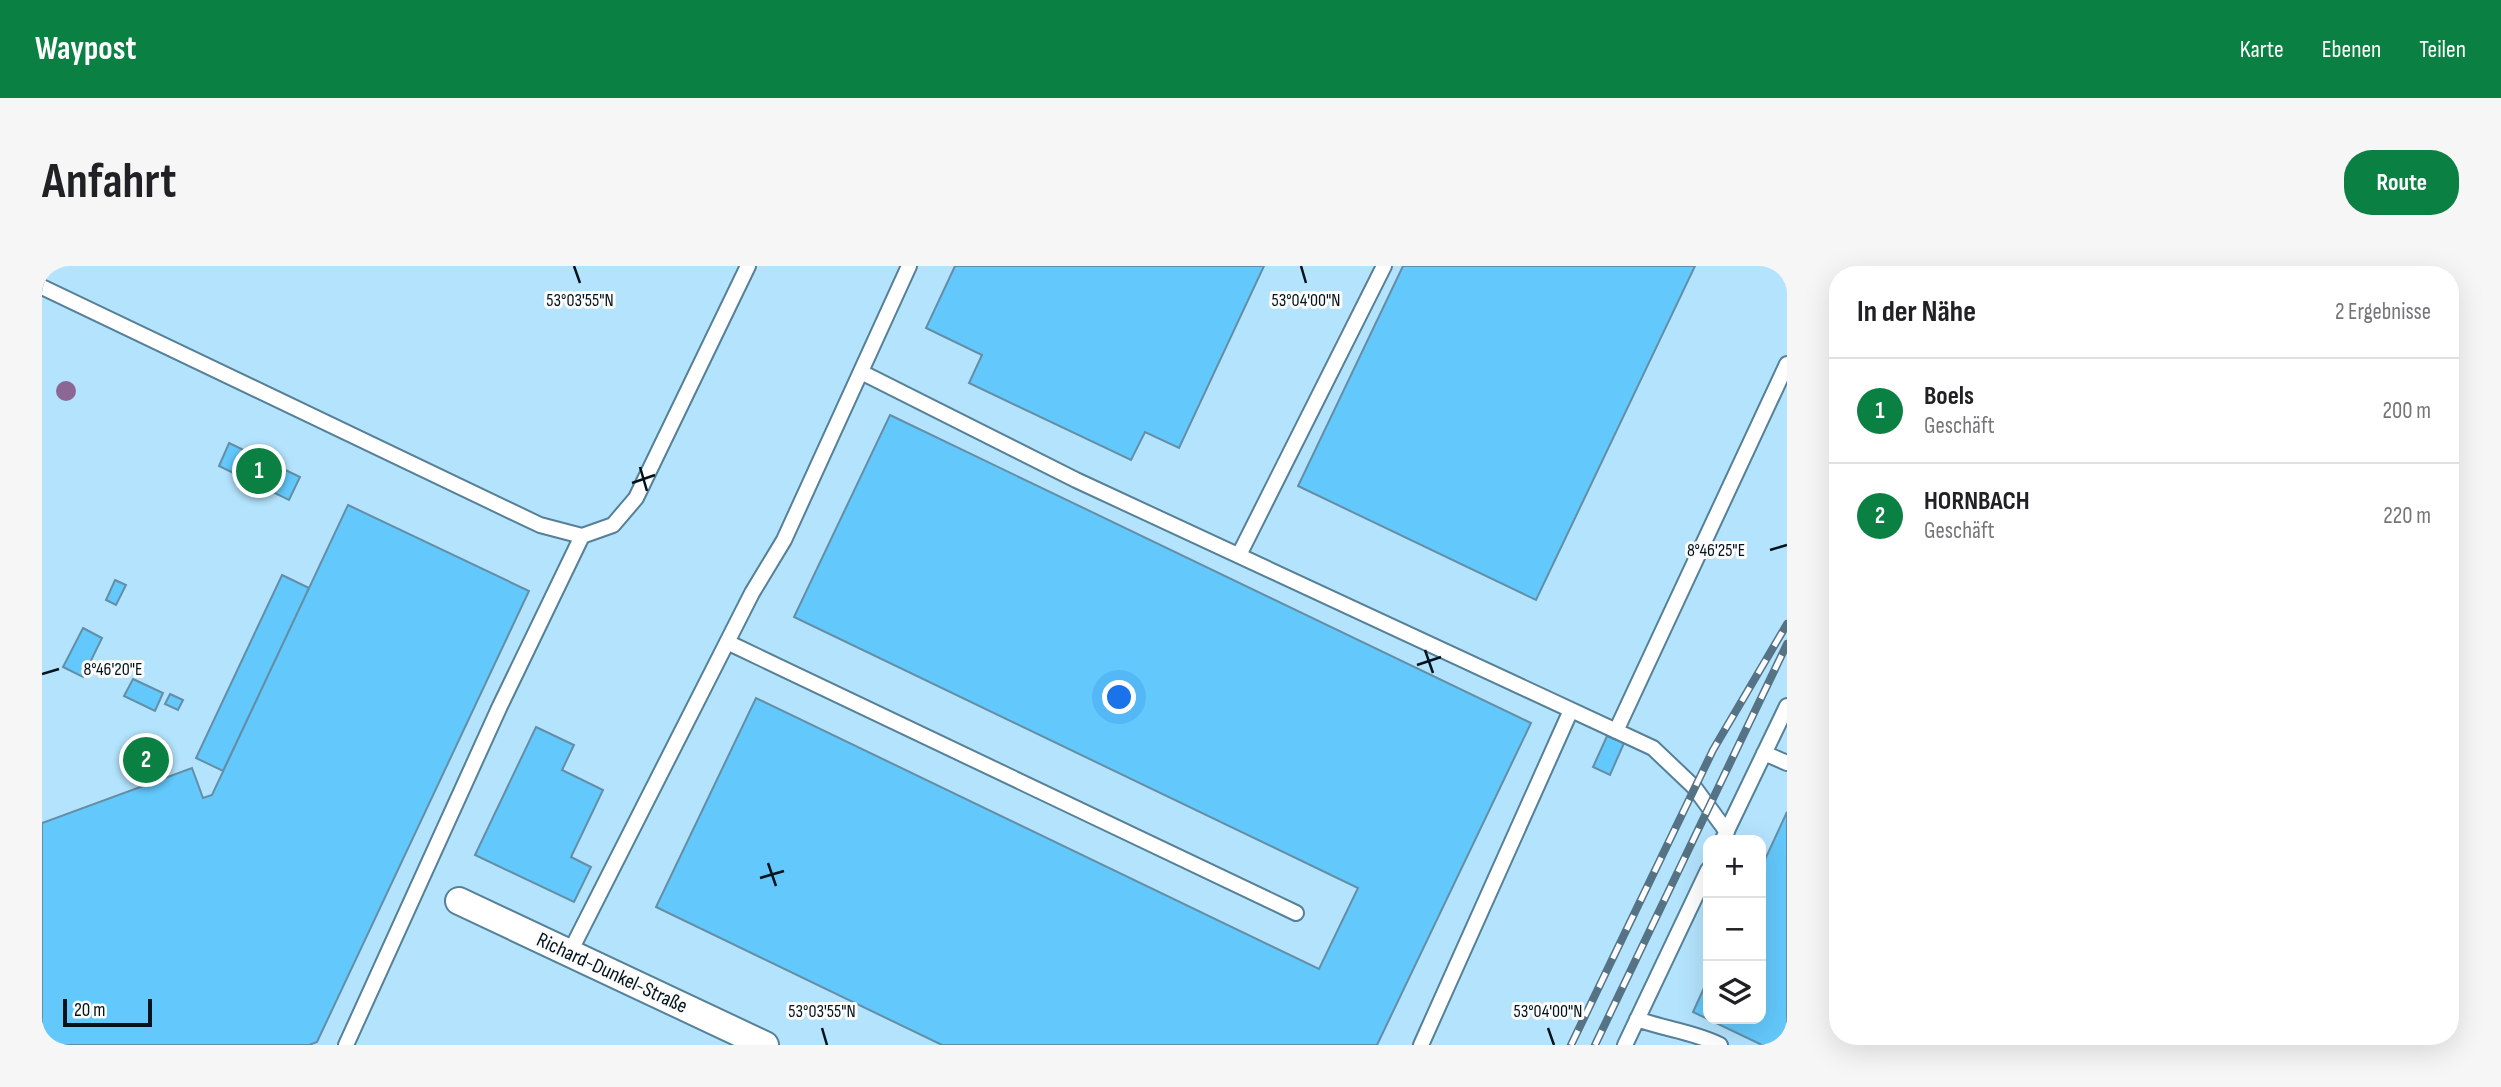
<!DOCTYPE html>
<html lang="de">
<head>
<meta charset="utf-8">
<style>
  :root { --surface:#fff; --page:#f6f6f6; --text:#202124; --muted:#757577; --line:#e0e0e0; --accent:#0b8043 }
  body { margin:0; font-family:"Sofia Sans Condensed",sans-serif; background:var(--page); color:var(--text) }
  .controls { position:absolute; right:21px; bottom:21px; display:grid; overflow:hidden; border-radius:14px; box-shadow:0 7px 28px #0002 }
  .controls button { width:63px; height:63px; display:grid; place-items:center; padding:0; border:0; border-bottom:2px solid var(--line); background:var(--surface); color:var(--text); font:35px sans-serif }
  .scale { position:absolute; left:21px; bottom:18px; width:89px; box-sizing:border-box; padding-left:7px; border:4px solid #03131b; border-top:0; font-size:19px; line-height:24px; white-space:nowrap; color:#03131b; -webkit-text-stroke:5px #fcfcfc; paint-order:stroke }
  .you { position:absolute; left:1078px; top:432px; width:24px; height:24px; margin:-18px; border:5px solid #fff; border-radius:50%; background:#1a73e8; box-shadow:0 0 0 10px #1a73e833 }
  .badge { display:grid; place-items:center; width:46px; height:46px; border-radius:50%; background:var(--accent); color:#fff; font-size:23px; font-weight:700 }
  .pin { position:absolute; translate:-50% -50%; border:4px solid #fff; box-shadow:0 2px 7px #0006 }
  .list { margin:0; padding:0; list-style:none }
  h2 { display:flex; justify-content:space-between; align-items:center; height:91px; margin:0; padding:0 28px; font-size:30px }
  h2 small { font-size:23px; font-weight:400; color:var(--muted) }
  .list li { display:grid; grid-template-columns:46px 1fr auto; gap:21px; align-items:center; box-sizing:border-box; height:105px; padding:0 28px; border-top:2px solid var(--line) }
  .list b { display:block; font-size:26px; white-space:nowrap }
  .list p { margin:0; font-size:23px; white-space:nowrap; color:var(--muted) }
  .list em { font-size:23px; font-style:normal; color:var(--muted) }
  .icon { flex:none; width:38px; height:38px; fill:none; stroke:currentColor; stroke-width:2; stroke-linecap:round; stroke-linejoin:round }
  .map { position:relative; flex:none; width:1745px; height:779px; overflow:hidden; border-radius:28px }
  header { display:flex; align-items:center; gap:42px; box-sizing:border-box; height:98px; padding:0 35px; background:var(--accent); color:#fff }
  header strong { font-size:33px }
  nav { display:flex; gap:38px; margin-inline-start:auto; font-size:24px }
  .intro { display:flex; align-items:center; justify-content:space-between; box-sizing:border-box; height:168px; padding:0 42px }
  h1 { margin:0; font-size:49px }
  .button { padding:18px 32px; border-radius:28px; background:var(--accent); color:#fff; font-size:24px; font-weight:700 }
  main { display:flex; gap:42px; padding:0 42px }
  aside { flex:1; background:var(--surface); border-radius:28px; box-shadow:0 7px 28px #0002 }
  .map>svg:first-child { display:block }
  .building { fill:#63c8fb; stroke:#638ea6; stroke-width:2 }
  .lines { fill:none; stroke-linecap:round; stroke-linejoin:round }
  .service-casing { stroke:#558098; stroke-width:18 }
  .minor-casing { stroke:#558098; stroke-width:30 }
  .service { stroke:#fff; stroke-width:14 }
  .minor { stroke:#fff; stroke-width:26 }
  .rail-casing { stroke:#557384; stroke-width:8 }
  .rail { stroke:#fcfcfc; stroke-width:5; stroke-dasharray:16; stroke-linecap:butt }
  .tree { fill:#8c6795 }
  .ticks { fill:none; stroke:#03131b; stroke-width:2.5 }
  .labels { text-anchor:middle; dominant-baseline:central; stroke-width:6; stroke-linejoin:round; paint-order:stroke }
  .street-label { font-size:21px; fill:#03131b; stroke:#fcfcfc }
  .ticks-label { font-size:18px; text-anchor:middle; fill:#03131b; stroke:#fcfcfc; stroke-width:6; stroke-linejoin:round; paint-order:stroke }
</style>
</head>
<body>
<header>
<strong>Waypost</strong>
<nav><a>Karte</a><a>Ebenen</a><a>Teilen</a></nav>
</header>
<div class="intro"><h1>Anfahrt</h1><a class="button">Route</a></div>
<main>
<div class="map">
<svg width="1745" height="779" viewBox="0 0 1745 779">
  <rect width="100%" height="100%" fill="#b4e3fd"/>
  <path class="building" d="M913 0H1222L1137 182 1103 166 1089 194 927 117 940 89 884 62Z
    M1361 0H1653L1494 334 1256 220Z
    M848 149 1489 457 1335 779H900L614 641 714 432 1277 703 1316 622 752 351Z
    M187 177 258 211 247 234 177 200Z
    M306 239 487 325 275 776 267 779H0V557L150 502 161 532 170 529Z
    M240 309 267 322 181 505 154 492Z
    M73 314 84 319 74 339 64 334Z
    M41 362 60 372 41 411 21 401Z
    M91 413 121 427 113 445 82 430Z
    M128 428 141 434 136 444 123 438Z
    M494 461 532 479 520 504 561 524 529 591 549 601 532 636 433 589Z
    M1565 470 1582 477 1568 509 1551 501Z
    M1745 546V779H1720L1651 746 1666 713V753H1719V602Z"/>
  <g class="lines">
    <defs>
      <path id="service" d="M0 21 498 259 540 270 571 259 594 232 706 0
        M819 106 1034 214 1611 482 1652 521 1685 566
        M1197 289 1342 0
        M685 376 1254 647
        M1574 465 1745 98
        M1722 487 1745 497
        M1681 573 1745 440
        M528 686 710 327 742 274 867 0
        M1595 753C1622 763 1653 766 1678 779
        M304 779 458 440 540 270
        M1379 779 1529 444
        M1583 779 1666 604"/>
      <path id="minor" d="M417 635 723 779"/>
    </defs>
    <use href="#service" class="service-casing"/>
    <use href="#minor" class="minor-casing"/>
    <use href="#service" class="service"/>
    <use href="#minor" class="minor"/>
    <defs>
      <path id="rail" d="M1529 779 1671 484 1745 358
        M1553 779 1745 378"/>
    </defs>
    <use href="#rail" class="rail-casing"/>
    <use href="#rail" class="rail"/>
  </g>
  <circle class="tree" cx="24" cy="125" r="10"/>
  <path class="ticks" d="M532 0 538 17M1259 0 1264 17M598 201 605 225M590 217 613 209M1728 284 1745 279M1383 384 1391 407M1375 399 1399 391M0 408 17 403M726 597 734 620M718 612 742 605M780 762 785 779M1506 762 1512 779"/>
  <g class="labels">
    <g class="street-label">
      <text transform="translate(570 707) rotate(25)">Richard-Dunkel-Straße</text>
    </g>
  </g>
  <g class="ticks-label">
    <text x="538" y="40">53°03'55"N</text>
    <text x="1264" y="40">53°04'00"N</text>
    <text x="1674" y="290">8°46'25"E</text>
    <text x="71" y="409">8°46'20"E</text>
    <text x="780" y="751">53°03'55"N</text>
    <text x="1506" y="751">53°04'00"N</text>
  </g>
</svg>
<div class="controls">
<button>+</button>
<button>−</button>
<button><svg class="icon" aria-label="layers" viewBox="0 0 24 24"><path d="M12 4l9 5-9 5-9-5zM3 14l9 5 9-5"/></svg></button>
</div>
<div class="scale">20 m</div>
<div class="you"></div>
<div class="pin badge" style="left:217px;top:205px">1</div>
<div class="pin badge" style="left:104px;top:494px">2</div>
</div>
<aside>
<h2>In der Nähe<small>2 Ergebnisse</small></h2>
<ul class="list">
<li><span class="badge">1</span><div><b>Boels</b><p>Geschäft</p></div><em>200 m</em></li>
<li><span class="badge">2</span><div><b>HORNBACH</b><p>Geschäft</p></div><em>220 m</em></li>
</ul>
</aside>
</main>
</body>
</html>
